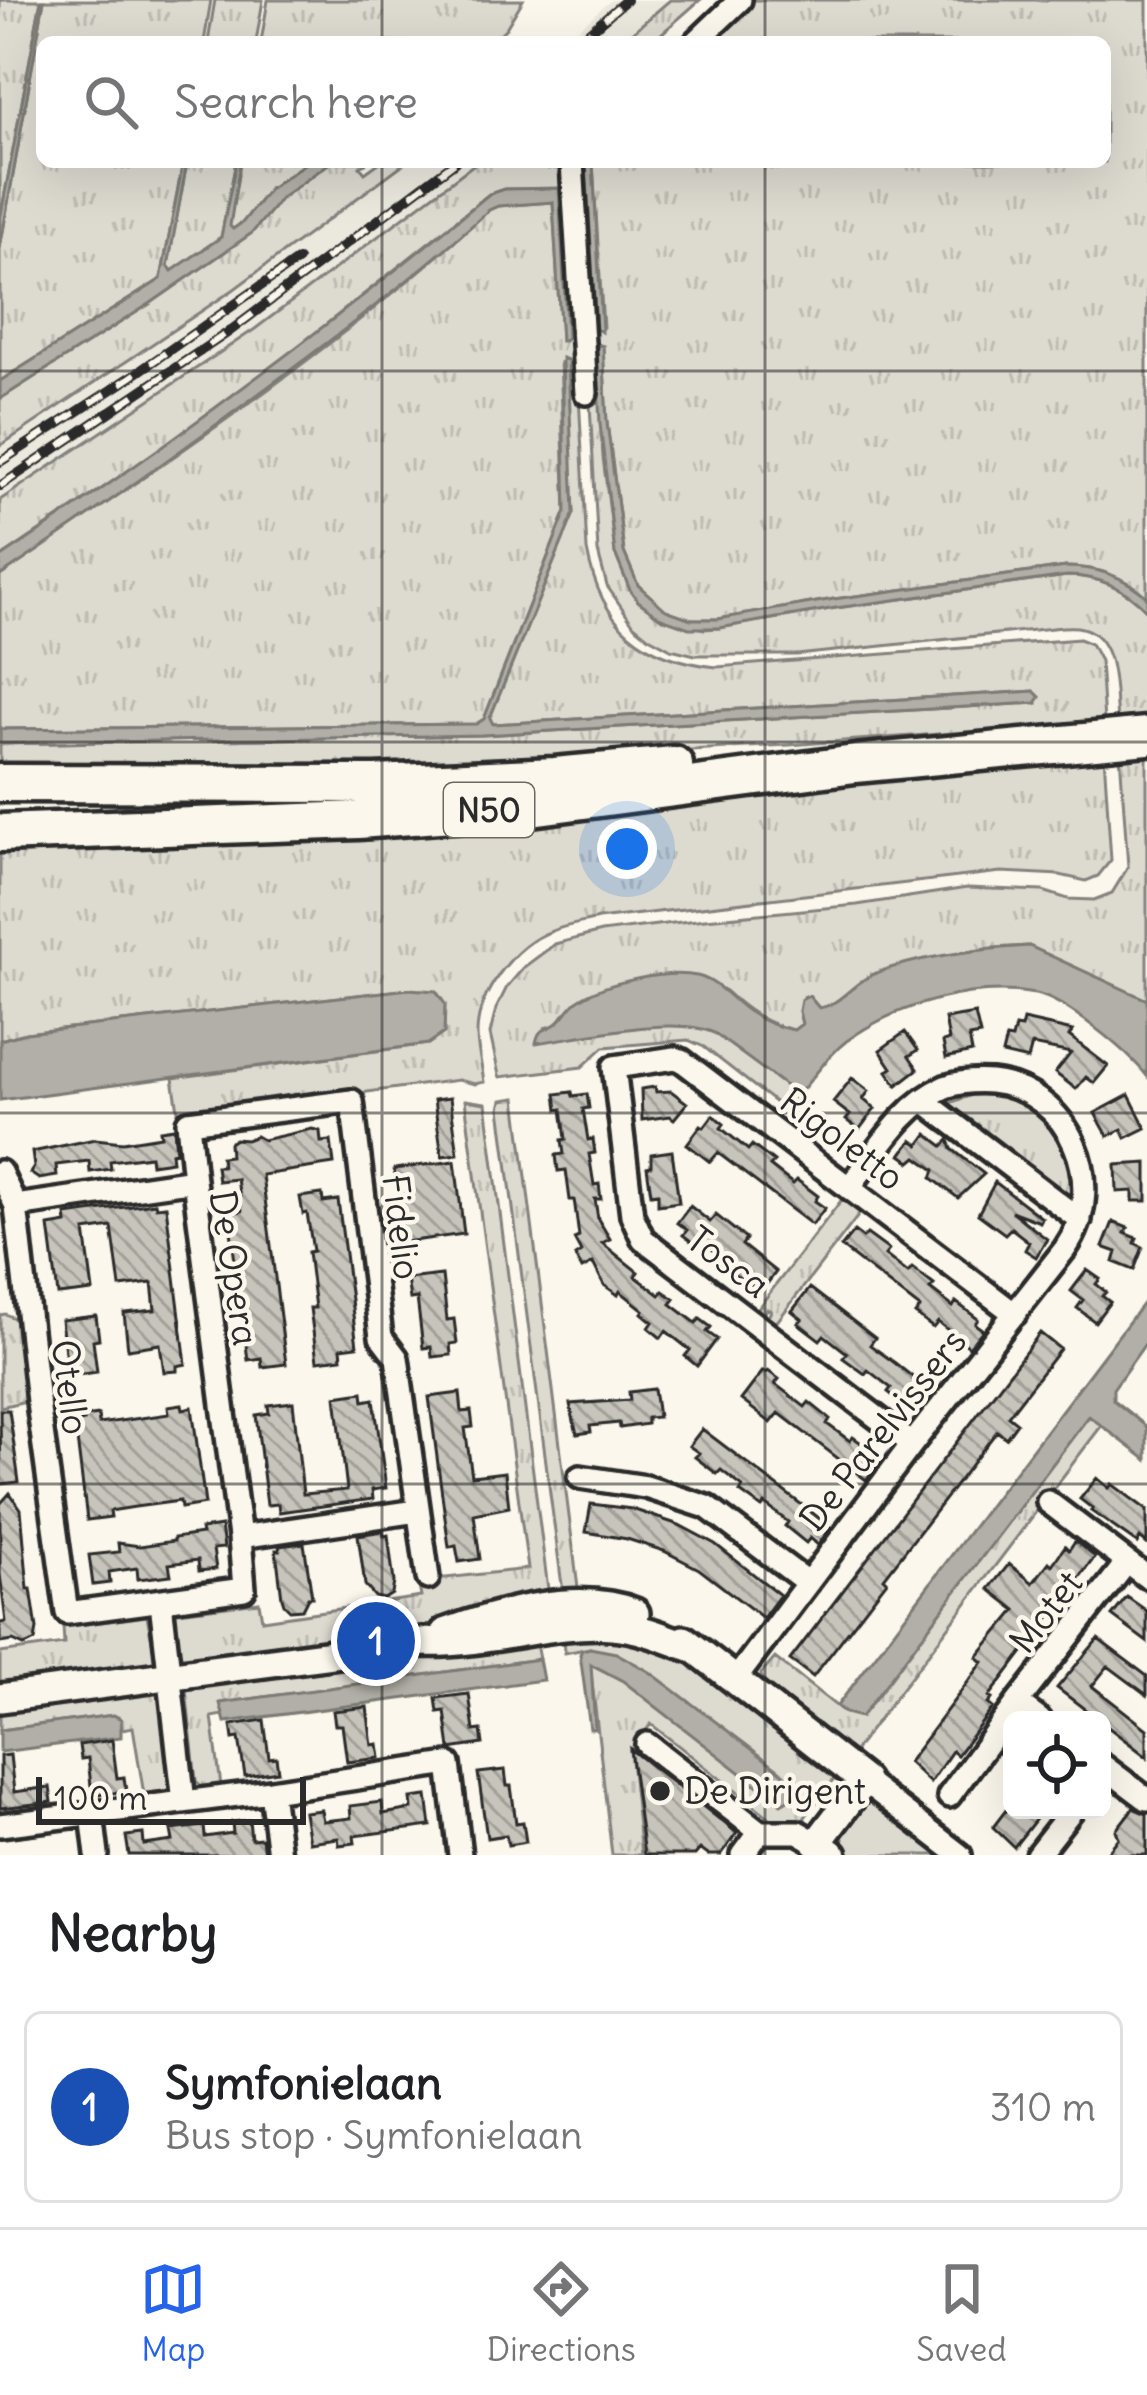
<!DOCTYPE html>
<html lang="en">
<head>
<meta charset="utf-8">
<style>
  :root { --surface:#fff; --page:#f6f6f6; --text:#202124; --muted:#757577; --line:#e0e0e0; --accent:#2563eb }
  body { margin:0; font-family:Delius,sans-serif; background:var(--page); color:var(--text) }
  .controls { position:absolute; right:36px; bottom:36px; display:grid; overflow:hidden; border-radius:18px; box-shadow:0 12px 48px #0002 }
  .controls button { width:108px; height:108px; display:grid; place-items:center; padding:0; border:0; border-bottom:3px solid var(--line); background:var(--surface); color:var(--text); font:60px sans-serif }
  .scale { position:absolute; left:36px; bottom:30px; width:270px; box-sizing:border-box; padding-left:12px; border:6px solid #2b2b2b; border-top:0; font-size:33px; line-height:42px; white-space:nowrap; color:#2b2b2b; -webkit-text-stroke:9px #fbf7ec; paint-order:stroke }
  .you { position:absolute; left:627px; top:849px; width:42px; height:42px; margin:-30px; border:9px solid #fff; border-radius:50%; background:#1a73e8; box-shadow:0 0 0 18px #1a73e833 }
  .badge { display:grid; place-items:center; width:78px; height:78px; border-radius:50%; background:var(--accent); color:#fff; font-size:39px; font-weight:700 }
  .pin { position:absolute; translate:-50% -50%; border:6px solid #fff; box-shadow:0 3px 12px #0006 }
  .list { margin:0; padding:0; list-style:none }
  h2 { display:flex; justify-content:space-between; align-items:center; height:156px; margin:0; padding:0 48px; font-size:51px }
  h2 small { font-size:39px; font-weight:400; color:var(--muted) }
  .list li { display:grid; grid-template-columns:78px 1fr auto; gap:36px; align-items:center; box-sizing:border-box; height:192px; margin:0 24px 24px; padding:0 24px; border:3px solid var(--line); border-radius:18px }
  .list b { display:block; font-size:45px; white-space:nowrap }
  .list p { margin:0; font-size:39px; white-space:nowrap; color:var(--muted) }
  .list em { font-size:39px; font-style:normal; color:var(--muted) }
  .icon { flex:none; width:66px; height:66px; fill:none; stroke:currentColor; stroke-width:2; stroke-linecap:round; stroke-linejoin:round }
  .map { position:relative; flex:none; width:1147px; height:1855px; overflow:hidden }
  .search { position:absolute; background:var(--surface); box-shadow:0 12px 48px #0002; left:36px; right:36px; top:36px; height:132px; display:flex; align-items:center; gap:30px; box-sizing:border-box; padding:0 42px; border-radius:18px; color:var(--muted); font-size:45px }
  .sheet { height:372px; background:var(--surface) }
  nav { display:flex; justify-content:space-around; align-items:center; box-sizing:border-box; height:168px; border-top:3px solid var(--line); background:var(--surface); font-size:33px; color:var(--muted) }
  nav a { display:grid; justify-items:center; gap:6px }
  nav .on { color:var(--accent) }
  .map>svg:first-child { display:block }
  .built { fill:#ebe8de }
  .grass { fill:url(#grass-tufts); stroke:#84827e; stroke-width:3 }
  .green { fill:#dddad0; stroke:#84827e; stroke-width:3 }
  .water { fill:#b1afa7; stroke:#7b7a75; stroke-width:3 }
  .building { fill:url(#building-back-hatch); stroke:#2b2b2b; stroke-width:3 }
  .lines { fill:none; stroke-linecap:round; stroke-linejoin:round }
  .minor-casing { stroke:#2b2b2b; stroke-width:30 }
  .tertiary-casing { stroke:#2b2b2b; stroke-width:36 }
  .trunk-casing { stroke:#2b2b2b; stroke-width:45 }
  .minor { stroke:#fbf7ec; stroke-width:21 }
  .tertiary { stroke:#fbf7ec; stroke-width:27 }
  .trunk { stroke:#fbf7ec; stroke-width:36 }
  .rail-casing { stroke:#2b2b2b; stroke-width:10 }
  .rail { stroke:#fbf7ec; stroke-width:6; stroke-dasharray:18; stroke-linecap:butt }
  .grid { fill:none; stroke:#2b2b2b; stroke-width:3; stroke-opacity:0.55 }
  .poi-dot { fill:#2b2b2b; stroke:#fbf7ec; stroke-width:4.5 }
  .labels { text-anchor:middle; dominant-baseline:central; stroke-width:9; stroke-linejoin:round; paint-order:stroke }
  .shield { fill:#fbf7ec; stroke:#696865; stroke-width:3 }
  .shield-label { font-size:33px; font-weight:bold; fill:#2b2b2b }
  .street-label { font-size:36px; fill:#2b2b2b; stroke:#fbf7ec }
  .poi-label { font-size:36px; fill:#2b2b2b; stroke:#fbf7ec; text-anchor:start }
</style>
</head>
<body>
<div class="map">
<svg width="1147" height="1855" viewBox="0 0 1147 1855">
  <defs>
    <pattern id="grass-tufts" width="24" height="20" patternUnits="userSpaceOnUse" patternTransform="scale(3)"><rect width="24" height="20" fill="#dddad0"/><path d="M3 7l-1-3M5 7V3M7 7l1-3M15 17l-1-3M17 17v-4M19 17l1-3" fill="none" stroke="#bebbb3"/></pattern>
    <pattern id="building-back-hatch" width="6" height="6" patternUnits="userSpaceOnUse" patternTransform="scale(3)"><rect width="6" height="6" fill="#c7c4bc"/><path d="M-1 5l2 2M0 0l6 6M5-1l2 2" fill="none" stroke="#a29f99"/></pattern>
  </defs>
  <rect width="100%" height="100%" fill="#fbf7ec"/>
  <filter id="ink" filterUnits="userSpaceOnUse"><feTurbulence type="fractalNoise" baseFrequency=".00833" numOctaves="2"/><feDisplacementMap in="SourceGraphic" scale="24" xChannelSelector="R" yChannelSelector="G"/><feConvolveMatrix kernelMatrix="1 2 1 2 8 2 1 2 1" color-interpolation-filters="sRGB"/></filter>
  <g filter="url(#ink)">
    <path class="built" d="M611 0H670L621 42H573V33Z
      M406 162H477L255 329 0 500V446L233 290Z"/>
    <path class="grass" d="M0 0H41L0 220Z
      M44 0H211L204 42H42V162H183L161 279 0 381V248Z
      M215 0H263L256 42H208Z
      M268 0H523L506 28 492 42H261Z
      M670 0H700L652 42H621Z
      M748 0H1147V597C1124 576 1097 567 1066 567L834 599 718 619H691L665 610 638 585 624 552 607 423 603 346 597 344 603 457 615 553 630 590 638 601 661 618 704 629 719 628 836 608 1067 576C1099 576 1125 587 1147 611V719L1117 721C1114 692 1118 637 1082 628 1071 625 1056 628 1044 629L797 655H695L671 649 649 637 634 625 607 586 598 552 577 162H586L596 329 603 328 593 162H1105V42H704Z
      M187 162H236L221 237 173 271 168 266Z
      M240 162H307L269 189 243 222 233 229 229 226Z
      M331 162H367L360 167 365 173 380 162H406L233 290 0 446V399L151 303 252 233 281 198Z
      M477 162H567L587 550C601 626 642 659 717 667L1079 639 1091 644 1100 661 1104 722 789 745 359 767 0 769V744L482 735 1037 703 1034 691 493 724 489 719 574 513 560 361 566 511 484 719 476 724 0 729V576C167 462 339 348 489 210L498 206 553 202 561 340 567 336 559 189H504L489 194 288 355 150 456 0 558V500L255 329Z
      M1147 751V1000L1029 946 990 948 924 960 827 1007 819 1008 809 996 804 997 799 1011 802 1024 794 1030C765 1024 745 1009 723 989L565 1013 557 1025 544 1028C587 1027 678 1016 714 1033L798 1095 786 1111 704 1047 688 1040 604 1047 582 1067 500 1077 499 1075 490 1034 496 1009 507 987 524 967 555 944 601 932 705 919 857 905 967 888 1043 891 1068 899 1094 900 1112 893 1128 867 1120 754Z
      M1104 755 1111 860 1098 876 1086 881 1060 875 1001 872 598 919C583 923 566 925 552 931 514 945 477 994 477 1034 477 1050 482 1066 484 1082L475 1084 458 1080 179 1117 173 1078 428 1044 444 1032 445 1004 410 989 26 1033 0 1040V846L839 781Z
      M972 1095C1015 1092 1041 1105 1064 1141 1067 1146 1072 1152 1073 1158 1077 1173 1075 1192 1076 1208L941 1106Z
      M516 1098 579 1595 564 1596 561 1578 500 1108 502 1100Z
      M465 1100 486 1103 549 1597 464 1616 391 1642 177 1669 170 1613 259 1602 262 1620 421 1597 418 1581 528 1569Z
      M843 1198 861 1212 776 1323 768 1317 771 1311 767 1309 763 1314 758 1308Z
      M5 1314 20 1321 30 1400 0 1407V1315Z
      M1089 1416 1102 1425 852 1754 761 1684V1674L775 1658 845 1713Z
      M147 1616 158 1671 0 1683V1653L64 1644 63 1627Z
      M617 1632 679 1651 839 1773 805 1817V1825L762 1827 769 1817 651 1724 630 1750 641 1855H612L590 1664 623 1681 590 1648 565 1653 564 1635Z
      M536 1644 539 1659 221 1703 223 1715 212 1717 221 1786 205 1789 196 1781 186 1689Z
      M162 1691 176 1783 163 1793 144 1795 133 1727 122 1729 121 1719 114 1715 0 1730V1707Z"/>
    <path class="green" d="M866 1801 883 1807 946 1855H844L834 1839 840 1843 843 1839 837 1833 858 1806Z"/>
    <path class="water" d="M41 0H44L0 248V220Z
      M183 162H187L168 266 172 271 221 237 236 162H240L230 226 233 229 243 222 269 189 307 162H331L281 198 252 233 151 303 0 399V381L161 279Z
      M586 162H593L602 332 596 329Z
      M559 188 567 337 564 341H561L553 202 498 206 489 210C416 277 337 336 257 395 173 457 87 518 0 576V558C170 446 332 324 489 194L504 189Z
      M596 344 603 346 607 423 624 552 638 585 666 610 691 619H718L834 599 1066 567C1098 567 1123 576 1147 597V611C1125 587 1099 576 1067 576L836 608 719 628H689L661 618 638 601 630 590 615 553 600 424Z
      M562 358 568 360 574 513 490 718 493 724 1034 691 1040 697 1036 703 482 735 0 744V729L476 724 484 719 566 511Z
      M1029 946 1147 1000V1076C1128 1052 1065 999 1035 994 975 983 897 1004 848 1040 829 1054 814 1077 798 1095L714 1033C675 1015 581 1037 536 1043 539 1028 543 1032 554 1025 564 1020 569 1005 580 999 606 982 666 970 697 976 719 981 733 1002 751 1013 764 1022 778 1027 794 1030L802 1024 799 1011 801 1000 809 996 819 1008C841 1005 854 981 876 973 923 955 979 949 1029 946Z
      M409 989 436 991 445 1004 444 1033 428 1044 0 1100V1040L26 1033Z
      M1147 1298V1341L1113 1389V1400L1147 1427V1460L1089 1416 861 1717 845 1713 837 1706Z
      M590 1648 616 1653 650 1672 798 1784 793 1797 781 1804 623 1681 591 1664 595 1729H590L580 1654 582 1650Z
      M539 1659 543 1680 225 1722 220 1703Z
      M113 1715 121 1719V1737L0 1752V1730Z"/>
    <path class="building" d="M975 1014 980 1035 969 1037 972 1052 946 1058 943 1042 949 1040 945 1019Z
      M1023 1020 1073 1031 1069 1036 1108 1066 1094 1083 1086 1077 1076 1089 1055 1073 1071 1053 1032 1045 1028 1060 1002 1054 1006 1038 1012 1039 1015 1027 1021 1028Z
      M905 1032 918 1050 909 1056 918 1069 897 1085 887 1071 892 1068 880 1050Z
      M852 1078 869 1091 863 1099 875 1109 859 1130 846 1120 850 1115 833 1102Z
      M655 1087 656 1092 671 1091 687 1103 674 1119 670 1116 642 1120 641 1089Z
      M572 1092 573 1096 587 1094 589 1108 583 1109 588 1140 593 1139 595 1153 589 1154 594 1185 599 1184 601 1199H595L598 1219 610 1239 602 1243 638 1272 635 1276 660 1295 663 1291 675 1299 671 1304 696 1323 700 1319 711 1327 707 1332 717 1339 697 1366 685 1356 690 1350 666 1331 661 1338 649 1328 653 1322 642 1313 644 1310 620 1291 618 1295 604 1285 593 1263 582 1269 575 1256 581 1252 574 1239 579 1237 575 1206 574 1200H570L566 1170 558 1171 556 1155 564 1154 562 1140 566 1139 562 1109 558 1110 556 1094Z
      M1129 1095 1146 1128 1126 1138 1122 1129 1108 1136 1095 1113Z
      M450 1098 458 1154 442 1156 434 1100Z
      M713 1115 724 1124 721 1128 748 1150 752 1145 774 1162 770 1166 793 1184 797 1180 818 1196 815 1201 825 1208 812 1225 718 1153 710 1162 687 1144 701 1125 704 1127Z
      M174 1128 176 1152 171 1153 172 1161 151 1164 150 1156 110 1161 111 1169 90 1172 89 1161 56 1165 57 1176 39 1179 30 1173 34 1167 32 1152 95 1139 123 1142 161 1136 160 1130Z
      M312 1129 320 1131 321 1142 331 1141 334 1164 262 1175 286 1364 262 1367 261 1358 248 1360 231 1231 229 1213 242 1211 237 1179 218 1181 216 1166H222L221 1157 230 1156 229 1143 235 1139 246 1140 256 1136 263 1140Z
      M927 1134 943 1146 949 1140 952 1149 984 1174 958 1198 932 1178 935 1170 917 1157 911 1162 901 1155 912 1140 919 1145Z
      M672 1151 679 1202 658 1205V1193L651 1194 647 1167 651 1166V1154Z
      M455 1161 464 1234 405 1242 394 1169Z
      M1147 1163V1201H1133V1191L1117 1192 1116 1165Z
      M995 1182 1042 1218 1040 1222 1011 1211 1047 1239 1036 1257 1025 1250 1029 1242 1011 1228 1005 1234 978 1214Z
      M322 1194 323 1202 338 1200 357 1346 341 1348 342 1358 317 1361 310 1308H315L308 1252 313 1251 307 1213 303 1214 300 1197Z
      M155 1203 156 1207 166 1206 186 1364 177 1366V1371L164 1372 160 1344 128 1349 124 1313 155 1310 152 1283 120 1287 112 1227 85 1231 93 1291 58 1295 49 1226 67 1223 66 1215Z
      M690 1206 710 1222 716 1215 746 1239 742 1245 776 1272 763 1289 753 1281 750 1286 728 1269 731 1265 709 1247 705 1252 683 1235 687 1230 677 1223Z
      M1113 1222 1128 1228 1125 1233 1137 1238 1135 1243 1143 1247 1134 1270 1114 1262 1117 1252 1103 1247Z
      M854 1231 863 1238 867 1234 889 1250 885 1255 908 1273 912 1268 934 1285 930 1289 953 1307 956 1302 978 1319 975 1324 983 1330 969 1347 938 1322 933 1328 915 1314 920 1308 841 1247Z
      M1087 1270 1100 1279 1096 1284 1106 1292 1102 1296 1110 1302 1095 1322 1077 1308 1083 1300 1071 1291Z
      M442 1275 447 1320 454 1319 457 1343 450 1344 451 1355 432 1357 431 1347 423 1348 417 1298 410 1299 407 1279Z
      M810 1288 875 1338 870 1345 895 1363 915 1379 920 1373 938 1386 920 1409 913 1404 910 1409 888 1392 891 1388 868 1370 865 1374 843 1358 847 1353 824 1335 820 1340 798 1323 802 1319 792 1311Z
      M96 1316 99 1339 93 1340 97 1372 68 1376 61 1320Z
      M1040 1333 1060 1349 1008 1416 1017 1423 1006 1438 997 1431 884 1578 887 1581 813 1677 790 1660Z
      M763 1371 766 1373 768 1371 779 1379 775 1384 805 1407 809 1402 830 1419 827 1424 850 1441 853 1437 875 1453 872 1458 879 1463 866 1480 779 1413 771 1423 741 1400Z
      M654 1389 658 1417 647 1418V1424L620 1428 619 1423 590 1426 591 1432 577 1434 570 1404 630 1400 629 1392Z
      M363 1392 364 1401 374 1399 386 1488 372 1490 373 1499 330 1505 279 1512 278 1504 267 1505 256 1415 269 1413 268 1405 293 1402 303 1494 347 1490 336 1396Z
      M460 1393 462 1412 471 1411 473 1427 465 1428 472 1476 505 1472 509 1507 474 1514 480 1559 459 1562 456 1546 449 1547 429 1397Z
      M182 1404 183 1409 192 1407 205 1504 181 1508 180 1501 135 1507 110 1511 111 1517 87 1520 75 1423 84 1421V1417L98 1415 99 1424 169 1414 168 1406Z
      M0 1410H9L19 1482 1 1484Z
      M702 1429 831 1527 818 1545 810 1538 806 1543 785 1526 788 1522 765 1504 762 1508 740 1492 743 1487 721 1470 717 1474 695 1457 699 1453 689 1446Z
      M1097 1478 1109 1488 1112 1484 1147 1510V1544L1140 1538 1137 1543 1091 1511 1093 1509 1080 1499Z
      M10 1493 21 1509 28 1589H31L37 1629 35 1641 24 1646 13 1641 0 1643V1623L6 1622 0 1574V1504Z
      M591 1504 632 1509 679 1525 715 1544 780 1595 763 1618 699 1569 664 1551 627 1539 586 1532Z
      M221 1526 224 1548 213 1549 216 1569 199 1571 198 1560 169 1564 171 1575 138 1579 137 1568 109 1572 110 1583 93 1585 89 1555 119 1552 118 1543 140 1546 174 1541V1538L202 1534 201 1529Z
      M383 1531 384 1536 388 1535 394 1582 392 1594 384 1599 375 1597 365 1585 358 1535Z
      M1075 1541 1095 1557 989 1697 992 1699 988 1704 993 1708 957 1755 952 1751 930 1783 908 1762 983 1662 977 1657 1016 1610 989 1589 1009 1564 1033 1583 1049 1562 1052 1565 1065 1546 1069 1550Z
      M304 1543 312 1597H308L302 1609 290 1610 284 1604 282 1598 276 1550H280L279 1546Z
      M1127 1597 1147 1611V1642L1112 1616Z
      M1098 1639 1147 1676V1695L1108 1666 1092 1686 1147 1729V1757L1057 1688Z
      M469 1694 474 1731 481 1730 483 1744 450 1749 445 1711 438 1712 436 1698Z
      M367 1707 372 1745 378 1744 380 1758 347 1762 342 1725H335L333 1711Z
      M264 1720 269 1758 276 1757 278 1771 245 1776 239 1738 233 1739 231 1725Z
      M112 1740 117 1778 124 1777 126 1791 92 1796 88 1758 81 1759 79 1745Z
      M630 1749 737 1833 721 1855H708L700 1849 695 1855H644Z
      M10 1755 14 1792 50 1787 52 1802 0 1808V1756Z
      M505 1770 507 1786H511L516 1823 523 1822 526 1842 508 1845 506 1835 487 1838 478 1773Z
      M427 1796 431 1826 354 1836 355 1843 339 1845 338 1838 309 1842 304 1812 321 1810 323 1821 351 1818 350 1806 382 1802 383 1814 412 1809 411 1798Z
      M1133 1808 1147 1814V1855H1105L1119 1838 1116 1830Z
      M1006 1810H1043L1014 1847 993 1827Z
      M249 1820 251 1839 262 1838 264 1855H129L126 1836 143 1834 144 1845 173 1841 171 1830 204 1826 205 1837 233 1833 232 1822Z"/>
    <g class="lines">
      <defs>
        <path id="minor" d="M696 42 740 0
          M572 162 586 393
          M924 1101 1080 1220
          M0 1172 16 1206 39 1410 67 1613 244 1589 240 1537 194 1180 16 1206
          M194 1180 188 1122 352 1101 381 1337 397 1358 428 1578
          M912 1444 643 1239 632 1215 614 1067 675 1058 681 1060 1015 1314
          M580 1477 646 1487 707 1507 808 1583
          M1048 1502 1127 1562
          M240 1537 417 1511
          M161 1602 184 1802
          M735 1680 912 1444 1065 1249C1110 1185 1070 1090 991 1082 976 1081 959 1082 945 1087 903 1105 877 1152 850 1186
          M1040 1720 1017 1703 1127 1562 1147 1577
          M647 1744 760 1832H798L817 1843
          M1102 1765 1147 1799
          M864 1781 960 1855
          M271 1791 279 1855
          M949 1796 1017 1703
          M92 1814 97 1855
          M0 1825 271 1791 449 1764 460 1855
          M743 1855 760 1832
          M1037 1855 1072 1810"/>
        <path id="tertiary" d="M445 1633C499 1613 579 1590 635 1613
          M684 1640 864 1781 817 1843 833 1855
          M0 1698 422 1642C486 1645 551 1620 612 1625 641 1627 668 1639 695 1649"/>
        <path id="trunk" d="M0 783 375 784 555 776 674 765
          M0 833 358 820 531 807 855 764 1147 736"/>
      </defs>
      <use href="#minor" class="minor-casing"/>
      <use href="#tertiary" class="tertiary-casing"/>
      <use href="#trunk" class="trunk-casing"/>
      <use href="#minor" class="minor"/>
      <use href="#tertiary" class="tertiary"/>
      <use href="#trunk" class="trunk"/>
      <defs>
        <path id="rail" d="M577 42 626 0
          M0 462 131 377 298 260
          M0 486 230 331 455 162"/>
      </defs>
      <use href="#rail" class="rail-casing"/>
      <use href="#rail" class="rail"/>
    </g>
  </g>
  <path class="grid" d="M382 0V42M765 0V42M382 162V1855M765 162V1855M0 371H1147M0 742H1147M0 1113H1147M0 1484H1147"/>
  <circle class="poi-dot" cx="660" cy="1791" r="12"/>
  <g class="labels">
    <rect class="shield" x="444" y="783" width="90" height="54" rx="9"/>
    <g class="shield-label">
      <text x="489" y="810">N50</text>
    </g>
    <g class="street-label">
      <text transform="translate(842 1139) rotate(37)">Rigoletto</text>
      <text transform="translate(401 1227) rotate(83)">Fidelio</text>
      <text transform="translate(728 1262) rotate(37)">Tosca</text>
      <text transform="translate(234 1268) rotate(81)">De Opera</text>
      <text transform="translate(70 1387) rotate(83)">Otello</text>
      <text transform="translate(883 1430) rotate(-52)">De Parelvissers</text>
      <text transform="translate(1046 1612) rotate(-52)">Motet</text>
    </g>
    <g class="poi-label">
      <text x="684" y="1791">De Dirigent</text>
    </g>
  </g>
</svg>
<div class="controls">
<button><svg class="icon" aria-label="locate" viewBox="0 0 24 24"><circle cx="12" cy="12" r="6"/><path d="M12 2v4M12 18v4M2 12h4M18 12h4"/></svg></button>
</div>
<div class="scale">100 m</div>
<div class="you"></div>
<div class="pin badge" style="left:376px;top:1641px;background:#1a4fb4">1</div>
<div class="search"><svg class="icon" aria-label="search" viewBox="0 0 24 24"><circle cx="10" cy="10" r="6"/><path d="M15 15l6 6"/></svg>Search here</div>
</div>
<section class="sheet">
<h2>Nearby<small></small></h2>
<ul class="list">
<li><span class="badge" style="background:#1a4fb4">1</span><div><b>Symfonielaan</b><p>Bus stop · Symfonielaan</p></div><em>310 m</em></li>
</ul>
</section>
<nav>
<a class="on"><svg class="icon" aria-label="map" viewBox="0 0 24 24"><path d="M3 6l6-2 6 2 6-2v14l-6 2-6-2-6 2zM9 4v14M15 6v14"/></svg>Map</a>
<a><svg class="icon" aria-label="directions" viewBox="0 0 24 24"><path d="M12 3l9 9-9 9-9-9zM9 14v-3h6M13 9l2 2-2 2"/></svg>Directions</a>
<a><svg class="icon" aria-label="saved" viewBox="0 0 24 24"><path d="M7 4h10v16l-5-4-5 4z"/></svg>Saved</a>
</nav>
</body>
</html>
